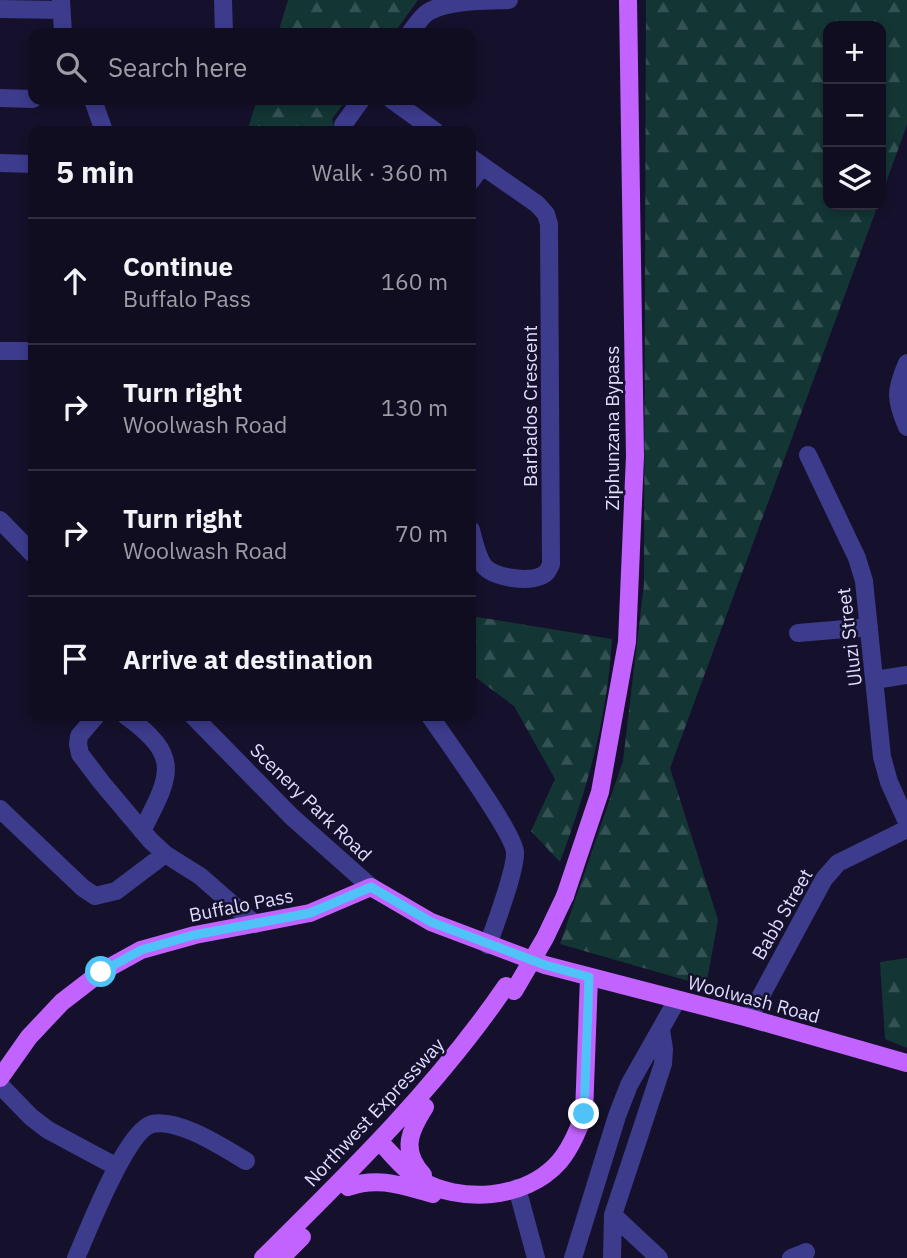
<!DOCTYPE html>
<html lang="en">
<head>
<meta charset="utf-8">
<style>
  :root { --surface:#100d21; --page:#1e1b2e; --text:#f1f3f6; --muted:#9c9ca5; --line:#302d3f }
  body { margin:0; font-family:"IBM Plex Sans",sans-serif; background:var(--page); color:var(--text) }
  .controls { position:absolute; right:21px; top:21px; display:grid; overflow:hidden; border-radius:14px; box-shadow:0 4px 10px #0003 }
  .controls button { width:63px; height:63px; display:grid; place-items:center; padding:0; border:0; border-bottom:2px solid var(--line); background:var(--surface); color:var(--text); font:35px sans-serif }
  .stop { position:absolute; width:21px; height:21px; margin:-16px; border:5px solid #4fc3f7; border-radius:50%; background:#fff }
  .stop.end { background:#4fc3f7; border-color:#fff; box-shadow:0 2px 7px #0008 }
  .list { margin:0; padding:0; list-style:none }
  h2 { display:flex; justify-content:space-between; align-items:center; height:91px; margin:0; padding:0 28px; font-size:30px }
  h2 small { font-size:23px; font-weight:400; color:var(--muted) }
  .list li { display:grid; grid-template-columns:46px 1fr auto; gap:21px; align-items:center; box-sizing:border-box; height:126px; padding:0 28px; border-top:2px solid var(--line) }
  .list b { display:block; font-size:26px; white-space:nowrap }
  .list p { margin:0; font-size:23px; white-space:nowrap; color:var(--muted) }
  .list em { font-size:23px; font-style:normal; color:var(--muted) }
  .icon { flex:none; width:38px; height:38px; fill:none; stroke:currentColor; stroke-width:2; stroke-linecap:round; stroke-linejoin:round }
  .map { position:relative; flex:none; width:907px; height:1258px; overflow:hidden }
  .search { position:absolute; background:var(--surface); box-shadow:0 4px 10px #0003; left:28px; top:28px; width:448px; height:77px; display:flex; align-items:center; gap:18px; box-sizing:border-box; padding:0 24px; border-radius:14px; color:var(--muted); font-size:26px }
  .panel { position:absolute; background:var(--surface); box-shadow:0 4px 10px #0003; left:28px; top:126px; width:448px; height:595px; border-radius:14px }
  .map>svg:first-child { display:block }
  .forest { fill:url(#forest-firs) }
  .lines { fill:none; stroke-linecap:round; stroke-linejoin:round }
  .minor { stroke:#3d3b8c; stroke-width:18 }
  .major { stroke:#c363ff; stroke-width:18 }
  .major-bridge { stroke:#c363ff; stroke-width:18 }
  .route { stroke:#4fc3f7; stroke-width:9 }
  .labels { text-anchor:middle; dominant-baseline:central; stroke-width:5; stroke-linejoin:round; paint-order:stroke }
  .street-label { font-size:19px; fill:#dfdcff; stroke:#15112c }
</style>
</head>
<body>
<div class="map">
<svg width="907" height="1258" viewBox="0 0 907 1258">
  <defs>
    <pattern id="forest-firs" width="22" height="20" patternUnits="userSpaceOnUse" patternTransform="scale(1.75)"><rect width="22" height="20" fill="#133635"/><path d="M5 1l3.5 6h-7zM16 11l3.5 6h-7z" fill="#355253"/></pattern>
  </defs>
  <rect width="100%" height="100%" fill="#15112c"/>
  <path class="forest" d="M288 0H418L394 33H278Z
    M646 0H907V125L881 196V26H828V205H878L670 768 718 920 706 986 560 944 623 761 644 584Z
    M257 100H346L332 119 335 131H247Z
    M471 616 612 639C607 720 588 786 560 862L531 831 555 779 514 706 471 674Z
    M907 958V1048L885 1039 880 962Z"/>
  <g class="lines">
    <path class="minor" d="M61 0 63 33
      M223 0 224 33
      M0 9 61 10
      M410 33C415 26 421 17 428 12 449 0 484 1 509 0
      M0 98 33 99
      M93 100 104 131
      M392 100 435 131
      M343 125 361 100
      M471 158 537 204 546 214 549 224 551 564C549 569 547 574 541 576 527 582 494 578 484 566 477 557 474 541 471 530
      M0 163 33 164
      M471 181 482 166
      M0 351H33
      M907 363C895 391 895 399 907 427
      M808 455 857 558 864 581 882 757 889 782 907 822
      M0 520 33 554
      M798 633 869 627
      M875 680 907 675
      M96 716 79 736 78 744 80 754 102 783 150 840 165 854 200 876 255 924
      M126 716C183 757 170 776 142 831
      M193 716 292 817 371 887
      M430 716C446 740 513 831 515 852 516 870 495 925 488 945
      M0 809 83 888 95 896 116 891 165 854
      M749 1018 824 879 838 863 907 829
      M0 1085 31 1117 48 1130 117 1167
      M517 1188 536 1258
      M613 1215 659 1258
      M76 1258C88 1231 126 1131 152 1124 179 1118 224 1148 246 1161
      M573 1258 617 1116 629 1085 677 1000
      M612 1258 613 1215 663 1064 664 1049 661 1030
      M791 1258 806 1252"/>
    <path class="major" d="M565 896 600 792 627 642 635 456 628 0
      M0 1078 29 1037 62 1002 101 972 141 950 195 935 310 913 371 887 431 922 545 965 749 1018 907 1063
      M379 1141C392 1154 403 1169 418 1179 460 1204 525 1200 559 1162 571 1148 578 1131 584 1114L589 977
      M423 1175C401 1151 409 1132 425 1107
      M348 1187C379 1176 403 1186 433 1194
      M263 1258C350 1172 437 1087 506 986
      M281 1258 302 1237"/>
    <path class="major-bridge" d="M514 991 545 938 565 896"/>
  </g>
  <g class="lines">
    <path class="route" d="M101 972 141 950 194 935 310 913 371 887 431 922 545 965 589 977 584 1114"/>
  </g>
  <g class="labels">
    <g class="street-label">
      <text transform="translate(530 406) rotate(-90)">Barbados Crescent</text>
      <text transform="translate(612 428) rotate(-90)">Ziphunzana Bypass</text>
      <text transform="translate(849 637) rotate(-97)">Uluzi Street</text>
      <text transform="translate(311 802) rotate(44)">Scenery Park Road</text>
      <text transform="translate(241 905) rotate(-11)">Buffalo Pass</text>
      <text transform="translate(782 914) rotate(-60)">Babb Street</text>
      <text transform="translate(754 999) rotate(15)">Woolwash Road</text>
      <text transform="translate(374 1112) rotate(-47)">Northwest Expressway</text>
    </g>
  </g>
</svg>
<div class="controls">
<button>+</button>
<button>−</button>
<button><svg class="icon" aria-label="layers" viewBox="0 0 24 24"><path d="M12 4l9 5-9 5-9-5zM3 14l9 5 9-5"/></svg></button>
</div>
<div class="stop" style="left:101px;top:972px"></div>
<div class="stop end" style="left:584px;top:1114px"></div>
<div class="search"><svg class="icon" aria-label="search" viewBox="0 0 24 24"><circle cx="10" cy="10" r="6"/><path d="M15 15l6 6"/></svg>Search here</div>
<section class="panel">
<h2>5 min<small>Walk · 360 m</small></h2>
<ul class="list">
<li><svg class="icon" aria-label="ahead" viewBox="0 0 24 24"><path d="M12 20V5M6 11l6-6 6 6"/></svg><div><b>Continue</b><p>Buffalo Pass</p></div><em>160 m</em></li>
<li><svg class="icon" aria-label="right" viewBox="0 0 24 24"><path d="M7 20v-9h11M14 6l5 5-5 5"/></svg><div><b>Turn right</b><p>Woolwash Road</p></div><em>130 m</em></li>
<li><svg class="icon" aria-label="right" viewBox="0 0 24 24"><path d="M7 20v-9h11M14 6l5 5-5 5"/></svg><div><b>Turn right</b><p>Woolwash Road</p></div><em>70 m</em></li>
<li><svg class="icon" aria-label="arrive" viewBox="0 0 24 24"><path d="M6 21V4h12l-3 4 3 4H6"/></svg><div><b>Arrive at destination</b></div></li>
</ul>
</section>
</div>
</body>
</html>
